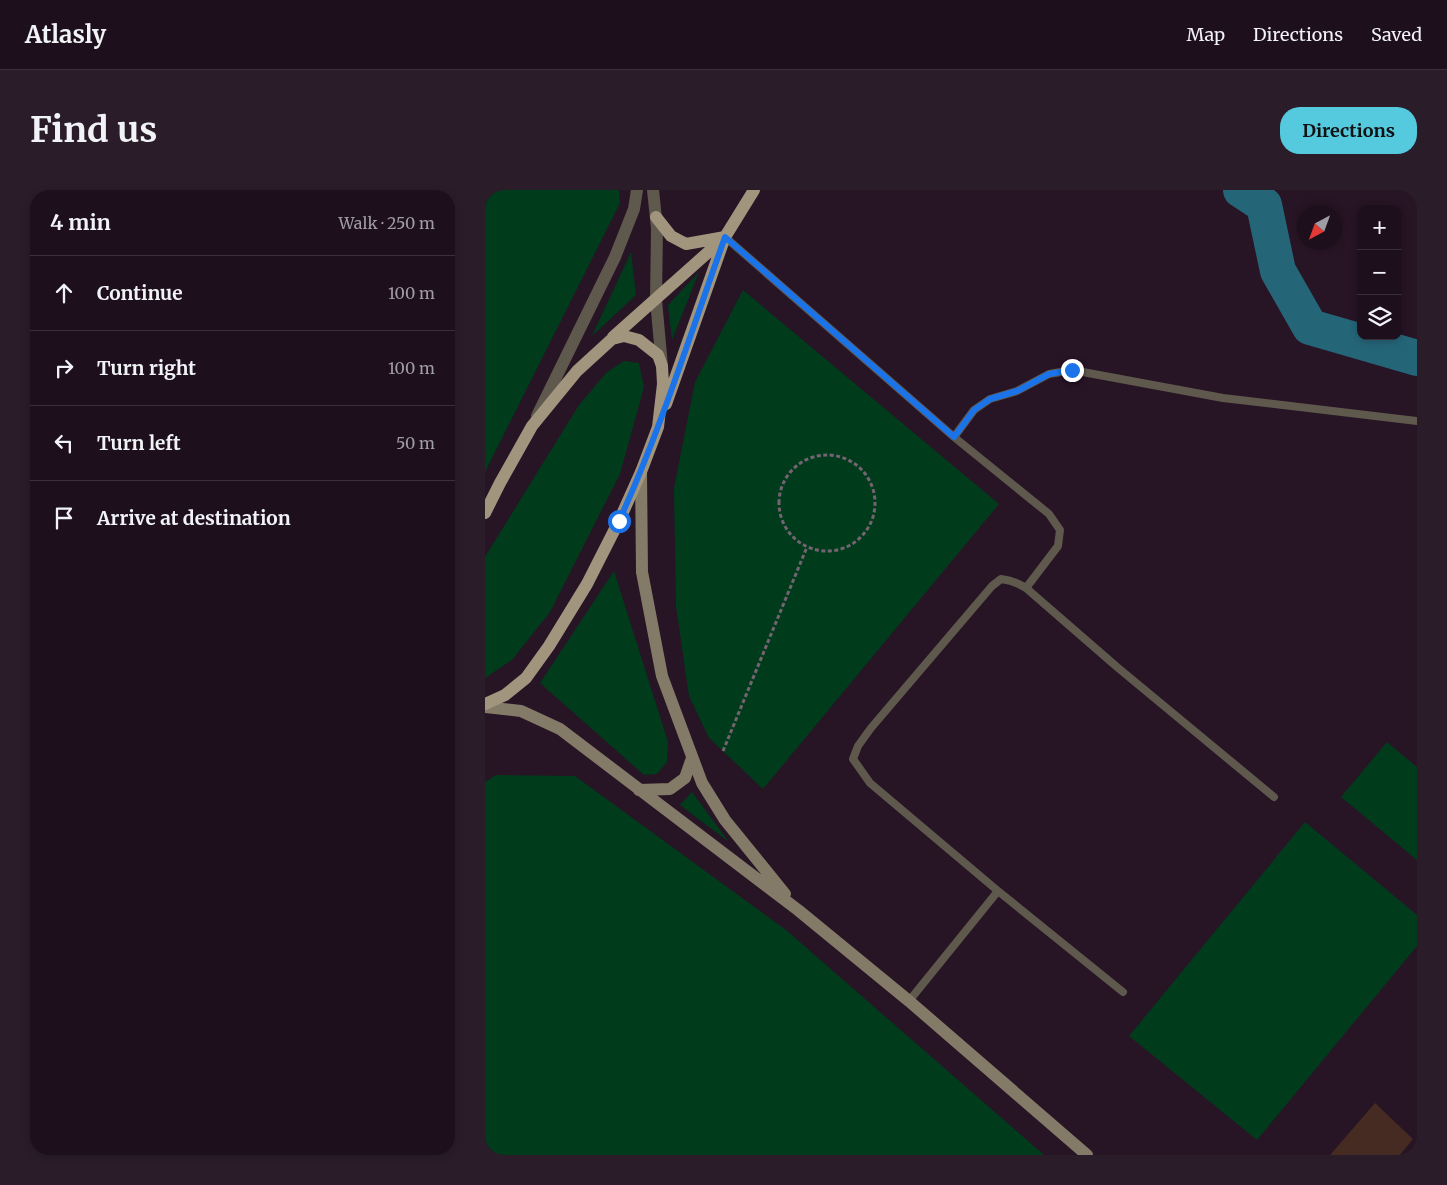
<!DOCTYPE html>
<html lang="en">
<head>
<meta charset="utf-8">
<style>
  :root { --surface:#1d0f1c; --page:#2a1d29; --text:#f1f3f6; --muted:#a09ca3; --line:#3b2f3b; --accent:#55cadf }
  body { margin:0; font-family:Merriweather,serif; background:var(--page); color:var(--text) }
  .controls { position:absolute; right:15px; top:15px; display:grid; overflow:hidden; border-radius:10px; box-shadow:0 2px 8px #0003 }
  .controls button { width:45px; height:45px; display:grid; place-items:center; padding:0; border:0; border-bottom:1px solid var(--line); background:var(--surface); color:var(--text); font:25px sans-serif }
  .compass { position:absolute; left:812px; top:15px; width:45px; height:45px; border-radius:50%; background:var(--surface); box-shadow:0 2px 8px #0003; rotate:221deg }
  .stop { position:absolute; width:15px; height:15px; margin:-11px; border:4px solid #1a73e8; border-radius:50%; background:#fff }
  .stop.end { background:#1a73e8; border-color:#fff; box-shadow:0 1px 5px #0008 }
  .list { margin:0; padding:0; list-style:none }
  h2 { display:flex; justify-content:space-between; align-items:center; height:65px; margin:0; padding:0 20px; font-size:21px }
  h2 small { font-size:16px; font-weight:400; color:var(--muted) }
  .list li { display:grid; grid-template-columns:32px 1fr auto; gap:15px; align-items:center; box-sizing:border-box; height:75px; padding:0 20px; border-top:1px solid var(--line) }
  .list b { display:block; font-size:19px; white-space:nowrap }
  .list em { font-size:16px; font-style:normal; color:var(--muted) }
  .icon { flex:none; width:28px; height:28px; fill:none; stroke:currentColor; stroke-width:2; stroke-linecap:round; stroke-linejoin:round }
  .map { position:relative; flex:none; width:932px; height:965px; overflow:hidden; border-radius:20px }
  header { display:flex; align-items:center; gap:30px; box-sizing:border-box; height:70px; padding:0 25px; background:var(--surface); border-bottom:1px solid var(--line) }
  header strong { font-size:24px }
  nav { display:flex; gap:28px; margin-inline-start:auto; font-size:18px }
  .intro { display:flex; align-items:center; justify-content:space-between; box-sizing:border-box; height:120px; padding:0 30px }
  h1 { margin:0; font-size:35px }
  .button { padding:12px 22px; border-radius:20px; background:var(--accent); color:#111; font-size:18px; font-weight:700 }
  main { display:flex; gap:30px; padding:0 30px }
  aside { flex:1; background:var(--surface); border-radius:20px; box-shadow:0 2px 8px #0003 }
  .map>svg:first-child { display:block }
  .green { fill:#003c1c }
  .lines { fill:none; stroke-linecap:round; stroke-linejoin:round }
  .river { stroke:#256578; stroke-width:36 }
  .building { fill:#452b21 }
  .path { stroke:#746472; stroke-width:3; stroke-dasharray:4 2.5; stroke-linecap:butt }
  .service { stroke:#5e584d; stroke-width:8 }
  .tertiary { stroke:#5e584d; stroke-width:12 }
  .secondary { stroke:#847a68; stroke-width:12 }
  .primary { stroke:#a1957e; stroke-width:12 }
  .route { stroke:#1a73e8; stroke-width:6 }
</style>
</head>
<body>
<header>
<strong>Atlasly</strong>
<nav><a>Map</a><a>Directions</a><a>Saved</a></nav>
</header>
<div class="intro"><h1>Find us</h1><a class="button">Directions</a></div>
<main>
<aside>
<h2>4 min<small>Walk · 250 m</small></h2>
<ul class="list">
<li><svg class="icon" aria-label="ahead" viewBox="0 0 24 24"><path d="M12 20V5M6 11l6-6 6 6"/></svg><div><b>Continue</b></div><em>100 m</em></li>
<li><svg class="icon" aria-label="right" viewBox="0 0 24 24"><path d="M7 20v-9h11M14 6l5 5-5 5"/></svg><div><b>Turn right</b></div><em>100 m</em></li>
<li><svg class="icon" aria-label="left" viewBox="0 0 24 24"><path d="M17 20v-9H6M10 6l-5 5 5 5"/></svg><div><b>Turn left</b></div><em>50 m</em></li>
<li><svg class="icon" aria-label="arrive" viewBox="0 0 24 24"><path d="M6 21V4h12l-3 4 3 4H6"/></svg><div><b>Arrive at destination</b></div></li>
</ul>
</aside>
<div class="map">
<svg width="932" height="965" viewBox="0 0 932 965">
  <rect width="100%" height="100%" fill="#271425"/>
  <path class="green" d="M0 0H134L135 13 0 282Z
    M146 62 151 105 107 146Z
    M214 82 187 150 183 115Z
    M258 100 514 314 278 599 224 548 204 506 191 416 189 298 210 192Z
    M139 171 154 173 159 197 135 284 65 422 27 470 0 488V367L94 215 122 182Z
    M129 381 183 552 182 572 172 584 159 585 55 493Z
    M902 552 932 577V670L856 607Z
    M11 585 90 586 301 740 559 965H0V592Z
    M207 602 244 652 195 615Z
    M820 632 932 725V756L772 950 644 846Z"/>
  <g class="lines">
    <path class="river" d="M756 0 779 15 793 81 825 137 932 168"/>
  </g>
  <path class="building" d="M890 913 928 949 915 965H845Z"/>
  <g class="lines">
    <path class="path" d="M294 313a48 48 0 1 1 96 0a48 48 0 1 1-96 0Z
      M238 561 322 357"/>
    <path class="service" d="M240 47 469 247 564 324 575 340 573 356 541 398
      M469 247 489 220 505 209 532 201 564 184 587 180 738 208 932 231
      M638 802 513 701 385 593 368 569 373 556 386 538 507 396 516 389C526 390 533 393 541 398L632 477 789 607
      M424 811 513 701"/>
    <path class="tertiary" d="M168 0 172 38 171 110 177 176
      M52 226 130 67 149 19 152 0"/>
    <path class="secondary" d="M156 282 157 382 177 486 217 593 240 630 300 704
      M0 517 36 521 75 539 313 720 424 811 602 965
      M154 600 185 599 200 588 207 568"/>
    <path class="primary" d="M171 27 186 46 201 54 240 47
      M128 147 238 49
      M181 214 240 47 269 0
      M0 323 15 293 47 236 92 181 127 149 139 146 154 150 173 165 177 176 178 194 173 237 156 282 134 331 102 394 64 456 41 488 20 505 0 514"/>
  </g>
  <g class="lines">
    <path class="route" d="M134 331C176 239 206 142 240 47L469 247 489 220 505 209 532 201 564 184 587 180"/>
  </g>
</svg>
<div class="controls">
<button>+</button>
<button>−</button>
<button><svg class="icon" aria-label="layers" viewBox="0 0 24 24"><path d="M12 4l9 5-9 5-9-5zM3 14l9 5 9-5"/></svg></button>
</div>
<svg class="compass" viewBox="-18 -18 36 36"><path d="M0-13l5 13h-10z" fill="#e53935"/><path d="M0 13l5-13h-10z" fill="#a09ca3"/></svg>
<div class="stop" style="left:134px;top:331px"></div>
<div class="stop end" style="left:587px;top:180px"></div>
</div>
</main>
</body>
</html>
